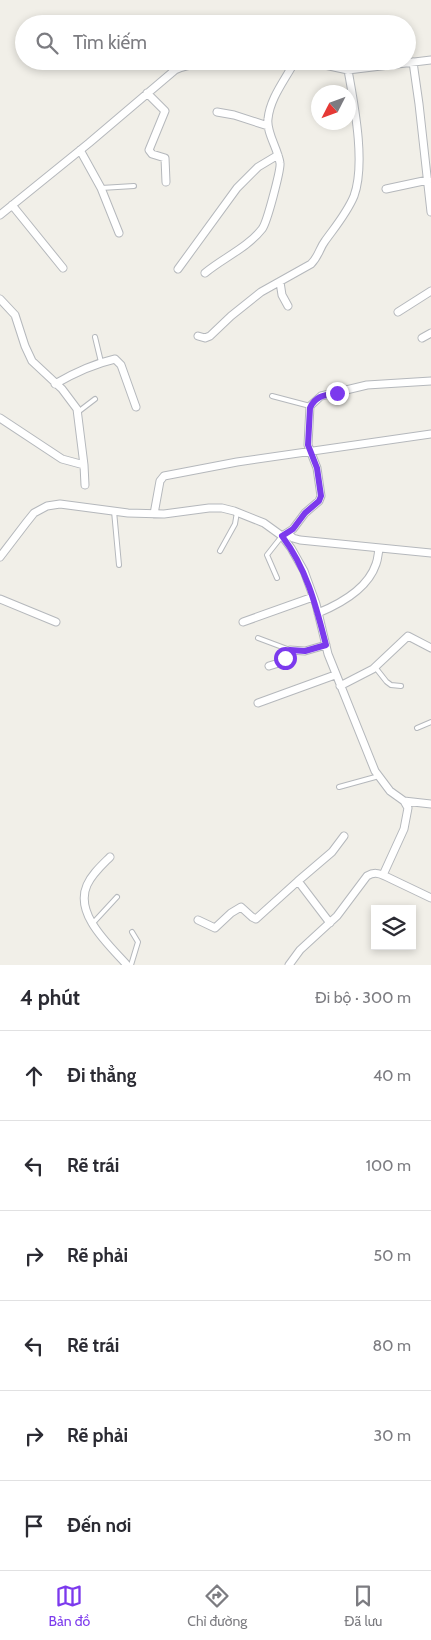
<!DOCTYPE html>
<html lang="vi">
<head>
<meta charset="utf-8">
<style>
  :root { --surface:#fff; --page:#f2f2f3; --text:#2b2b33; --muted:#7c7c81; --line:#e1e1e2; --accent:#7c3aed }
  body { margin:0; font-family:Cabin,sans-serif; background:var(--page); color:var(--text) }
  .controls { position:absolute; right:15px; bottom:15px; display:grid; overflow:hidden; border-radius:0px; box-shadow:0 2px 8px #0003 }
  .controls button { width:45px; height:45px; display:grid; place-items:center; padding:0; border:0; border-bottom:1px solid var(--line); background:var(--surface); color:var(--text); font:25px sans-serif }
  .compass { position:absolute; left:311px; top:85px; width:45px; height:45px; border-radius:50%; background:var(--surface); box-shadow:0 2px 8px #0003; rotate:228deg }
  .stop { position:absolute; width:15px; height:15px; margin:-11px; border:4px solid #7c3aed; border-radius:50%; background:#fff }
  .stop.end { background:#7c3aed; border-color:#fff; box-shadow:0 1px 5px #0008 }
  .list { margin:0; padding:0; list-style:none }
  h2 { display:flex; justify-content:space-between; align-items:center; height:65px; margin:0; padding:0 20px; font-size:21px }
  h2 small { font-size:16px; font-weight:400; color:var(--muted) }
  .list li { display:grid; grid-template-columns:32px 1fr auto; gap:15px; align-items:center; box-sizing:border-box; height:90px; padding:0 20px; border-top:1px solid var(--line) }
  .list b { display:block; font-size:19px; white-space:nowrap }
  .list em { font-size:16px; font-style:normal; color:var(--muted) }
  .icon { flex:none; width:28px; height:28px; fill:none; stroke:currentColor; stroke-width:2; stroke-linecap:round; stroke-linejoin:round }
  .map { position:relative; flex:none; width:431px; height:965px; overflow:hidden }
  .search { position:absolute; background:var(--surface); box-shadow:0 2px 8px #0003; left:15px; right:15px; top:15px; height:55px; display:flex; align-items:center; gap:12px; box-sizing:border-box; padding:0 18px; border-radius:28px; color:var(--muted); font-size:19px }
  .sheet { height:605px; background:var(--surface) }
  nav { display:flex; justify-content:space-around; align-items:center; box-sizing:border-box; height:70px; border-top:1px solid var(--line); background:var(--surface); font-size:14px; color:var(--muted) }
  nav a { display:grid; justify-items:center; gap:2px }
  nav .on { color:var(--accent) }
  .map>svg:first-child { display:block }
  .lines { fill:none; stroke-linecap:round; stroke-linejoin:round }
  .lane-casing { stroke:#b5b8bc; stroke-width:6 }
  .street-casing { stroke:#b5b8bc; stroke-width:9 }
  .lane { stroke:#fff; stroke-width:4 }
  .street { stroke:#fff; stroke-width:7 }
  .route { stroke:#7c3aed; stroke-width:6 }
</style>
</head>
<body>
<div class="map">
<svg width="431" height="965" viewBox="0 0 431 965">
  <rect width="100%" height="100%" fill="#f1efe8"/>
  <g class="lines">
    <defs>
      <path id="lane" d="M101 188 134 186
        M95 337 101 362
        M272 396 310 406
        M78 412 95 399
        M114 511 119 565
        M220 551 235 524 237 512
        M277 578 267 555 282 536
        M258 638 290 650
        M375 667 386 681
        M387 682 391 685 401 686
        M417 728 431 722
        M339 787 379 776
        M93 923 117 897
        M131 965 138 942 132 932"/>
      <path id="street" d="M306 61 348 70 431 60
        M413 62 419 104 431 212
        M147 93 165 111 149 150 152 154 165 158 166 182
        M217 112 234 115 268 126
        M80 150 101 188 119 233
        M386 189 428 180
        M12 205 63 268
        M0 215 89 143 175 70C192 61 232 62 252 61
        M178 269 237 188 258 167 278 155
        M205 273C223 258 247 248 262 229 267 223 281 169 280 163 278 149 266 132 268 119 270 98 285 80 295 61
        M280 282 282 295 288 306
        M0 299 15 315 25 346 32 361 62 389 77 409 84 465 62 459 0 418
        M398 312 431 291
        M198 336 205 338 210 336 231 316 261 292 311 264C319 256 319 249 325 241 335 227 347 213 354 196 366 163 354 104 348 70
        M422 338 431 333
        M55 384C74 373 93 364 115 359L121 365 136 407
        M84 465 85 485
        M154 514 160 481 164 476 237 462 431 434
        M287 533 293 538 300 540 431 553
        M282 536 293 529 305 513 319 501 321 496 317 468 308 445 310 406 321 396 367 385 431 381
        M0 557 26 523 34 513 47 506 60 504 128 513 164 514 209 508H222L234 511 264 523 282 536 291 548 304 571 316 604 328 654 375 771 390 791 404 801 408 808 404 829 383 875
        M0 599 56 622
        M318 613C340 604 368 588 376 564 378 559 378 554 379 549
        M243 622 313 597
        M269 666 282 662 290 650 305 651 326 645
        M340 686 373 669 408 636 431 648
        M258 703 335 675
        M404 801 431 804
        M110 857C101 866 92 874 87 885 74 914 109 945 127 965
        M198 920 215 928 231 913 241 907 252 917 256 919 298 881
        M330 923 298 881 332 852 344 836
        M289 965 300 950 337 916 367 876C374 872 378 873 385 876L431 898"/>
    </defs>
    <use href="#lane" class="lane-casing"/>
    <use href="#street" class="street-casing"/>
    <use href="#lane" class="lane"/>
    <use href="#street" class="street"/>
  </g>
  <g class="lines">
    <path class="route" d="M285 658 290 650 305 651 326 645C316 606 307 569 282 536L293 529 305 513 319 501 321 496 317 468 308 445 310 408C315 396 325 395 337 393"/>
  </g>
</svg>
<div class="controls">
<button><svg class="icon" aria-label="layers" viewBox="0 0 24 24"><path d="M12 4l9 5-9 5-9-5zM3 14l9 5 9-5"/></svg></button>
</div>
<svg class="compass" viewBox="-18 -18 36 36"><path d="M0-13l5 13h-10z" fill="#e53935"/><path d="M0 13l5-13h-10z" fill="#7c7c81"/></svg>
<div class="stop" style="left:285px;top:658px"></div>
<div class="stop end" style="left:337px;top:393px"></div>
<div class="search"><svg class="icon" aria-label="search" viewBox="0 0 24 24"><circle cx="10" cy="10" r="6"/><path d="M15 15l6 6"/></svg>Tìm kiếm</div>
</div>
<section class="sheet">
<h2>4 phút<small>Đi bộ · 300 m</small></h2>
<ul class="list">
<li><svg class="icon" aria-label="ahead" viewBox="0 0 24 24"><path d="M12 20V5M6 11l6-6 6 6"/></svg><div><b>Đi thẳng</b></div><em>40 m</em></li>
<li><svg class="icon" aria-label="left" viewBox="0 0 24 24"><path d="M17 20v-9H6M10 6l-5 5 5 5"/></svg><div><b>Rẽ trái</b></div><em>100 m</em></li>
<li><svg class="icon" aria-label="right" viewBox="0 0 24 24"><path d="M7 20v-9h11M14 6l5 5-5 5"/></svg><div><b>Rẽ phải</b></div><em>50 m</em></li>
<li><svg class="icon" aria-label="left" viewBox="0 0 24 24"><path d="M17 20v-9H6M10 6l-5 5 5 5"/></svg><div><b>Rẽ trái</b></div><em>80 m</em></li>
<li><svg class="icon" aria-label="right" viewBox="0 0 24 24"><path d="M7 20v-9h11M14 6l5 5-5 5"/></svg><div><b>Rẽ phải</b></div><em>30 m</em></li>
<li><svg class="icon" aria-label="arrive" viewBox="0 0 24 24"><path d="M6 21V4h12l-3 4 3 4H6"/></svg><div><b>Đến nơi</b></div></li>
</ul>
</section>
<nav>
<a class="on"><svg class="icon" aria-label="map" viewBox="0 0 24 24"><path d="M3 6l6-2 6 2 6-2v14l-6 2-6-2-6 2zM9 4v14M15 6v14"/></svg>Bản đồ</a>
<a><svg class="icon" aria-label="directions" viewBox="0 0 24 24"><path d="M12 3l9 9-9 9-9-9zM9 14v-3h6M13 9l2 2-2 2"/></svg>Chỉ đường</a>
<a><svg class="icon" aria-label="saved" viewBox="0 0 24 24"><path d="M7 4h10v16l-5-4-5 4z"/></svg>Đã lưu</a>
</nav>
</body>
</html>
